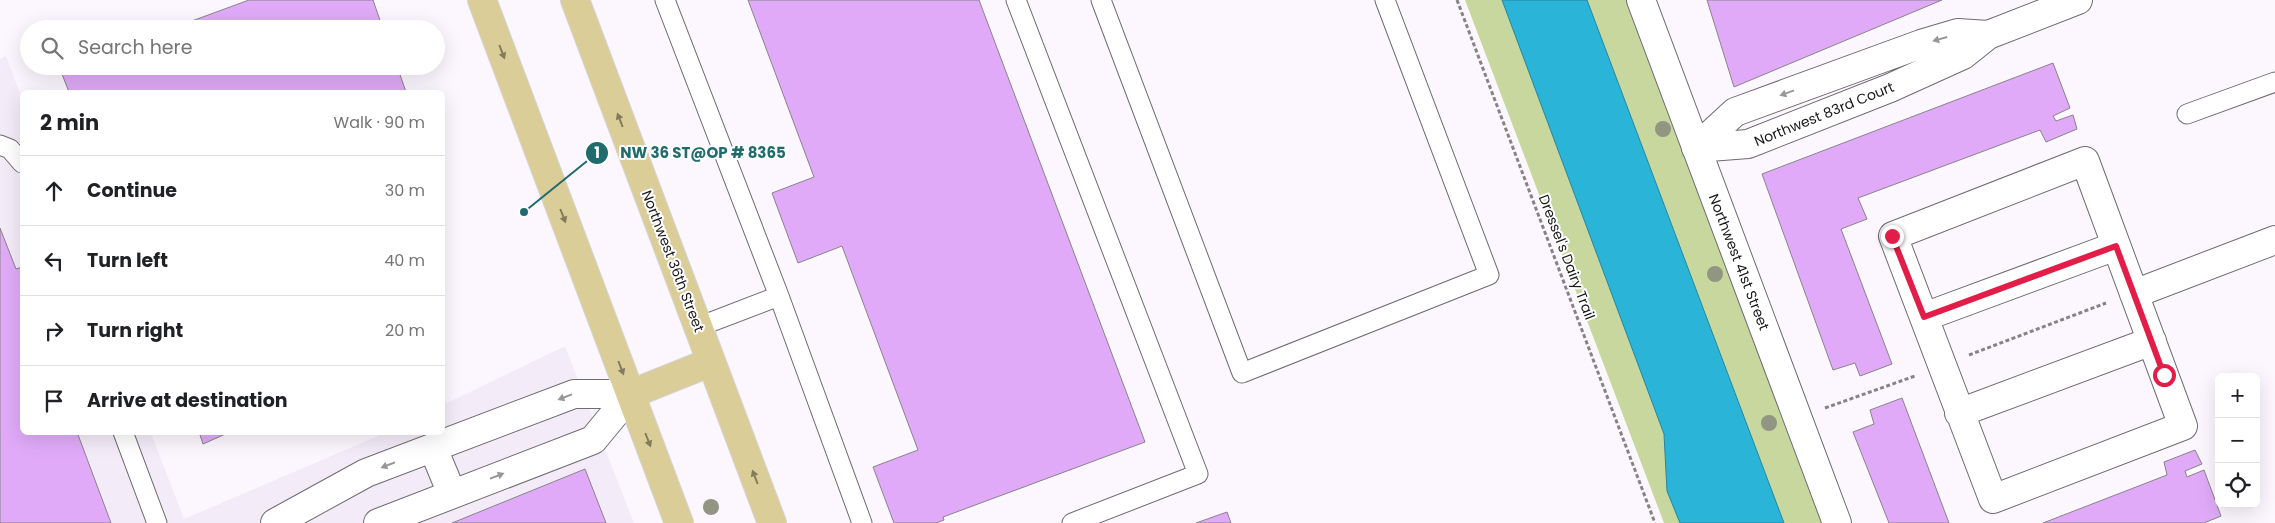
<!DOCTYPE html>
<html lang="en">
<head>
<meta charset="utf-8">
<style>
  :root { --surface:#fff; --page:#f2f2f2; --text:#202124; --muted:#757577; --line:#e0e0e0 }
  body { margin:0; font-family:Poppins,sans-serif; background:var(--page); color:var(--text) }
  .controls { position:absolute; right:15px; bottom:15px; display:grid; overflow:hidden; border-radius:8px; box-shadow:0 5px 20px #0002 }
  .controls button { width:45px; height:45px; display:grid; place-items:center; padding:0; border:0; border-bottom:1px solid var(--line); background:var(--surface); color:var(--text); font:25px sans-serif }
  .stop { position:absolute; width:15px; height:15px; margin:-11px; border:4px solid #e11d48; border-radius:50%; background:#fff }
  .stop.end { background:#e11d48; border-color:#fff; box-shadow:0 1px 5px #0008 }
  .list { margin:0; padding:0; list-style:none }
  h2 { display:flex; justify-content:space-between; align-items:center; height:65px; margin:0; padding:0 20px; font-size:21px }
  h2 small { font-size:16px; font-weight:400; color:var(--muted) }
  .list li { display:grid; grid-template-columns:32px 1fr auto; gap:15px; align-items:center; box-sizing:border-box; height:70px; padding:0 20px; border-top:1px solid var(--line) }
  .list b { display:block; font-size:19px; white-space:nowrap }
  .list em { font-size:16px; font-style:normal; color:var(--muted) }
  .icon { flex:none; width:28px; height:28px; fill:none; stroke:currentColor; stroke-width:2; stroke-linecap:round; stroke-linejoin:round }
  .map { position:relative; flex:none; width:2275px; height:523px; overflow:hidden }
  .search { position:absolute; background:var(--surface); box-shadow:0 5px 20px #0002; left:20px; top:20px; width:425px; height:55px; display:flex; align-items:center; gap:12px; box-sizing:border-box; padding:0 18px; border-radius:28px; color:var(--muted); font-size:19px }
  .panel { position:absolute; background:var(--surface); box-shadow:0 5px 20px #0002; left:20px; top:90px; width:425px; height:345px; border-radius:8px }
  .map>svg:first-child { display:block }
  .built { fill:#f4ebf8 }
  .green { fill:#c7d79d }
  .water { fill:#2ab4d7; stroke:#25859e }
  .building { fill:#e0aaf8; stroke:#878489 }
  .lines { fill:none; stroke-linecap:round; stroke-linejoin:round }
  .service-casing { stroke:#6f6b70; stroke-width:21 }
  .minor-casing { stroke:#6f6b70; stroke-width:30 }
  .tertiary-casing { stroke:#6f6b70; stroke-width:30 }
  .primary-casing { stroke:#d6d5d6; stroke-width:30 }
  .path { stroke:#868387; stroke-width:3; stroke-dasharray:4 2.5; stroke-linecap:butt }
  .service { stroke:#fff; stroke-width:19 }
  .minor { stroke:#fff; stroke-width:28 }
  .tertiary { stroke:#fff; stroke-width:28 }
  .primary { stroke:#dacd97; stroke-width:28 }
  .tree { fill:#929582 }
  .oneway { fill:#989798 }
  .oneway2 { fill:#837b5e }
  .route { stroke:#e11d48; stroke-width:6 }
  .labels { text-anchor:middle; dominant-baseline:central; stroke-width:4; stroke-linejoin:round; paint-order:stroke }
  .street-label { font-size:14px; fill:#191719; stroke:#fff }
  .leader { fill:none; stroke:#1f6b6e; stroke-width:2 }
  .callout-dot { fill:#1f6b6e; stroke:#fff; stroke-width:2 }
  .mark-label { font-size:15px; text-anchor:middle; font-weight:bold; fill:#fff }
  .callout-label { font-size:15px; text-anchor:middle; font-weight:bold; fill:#1f6b6e; stroke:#fff; stroke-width:4; stroke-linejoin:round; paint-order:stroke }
</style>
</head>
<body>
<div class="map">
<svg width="2275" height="523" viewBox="0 0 2275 523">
  <rect width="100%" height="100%" fill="#fcf7fe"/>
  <path class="built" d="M6 56 22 99V432L151 433 184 519 385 433 442 432 443 405 565 346 634 523H0V59Z"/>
  <path class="green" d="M1465 0H1502L1664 434 1667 491 1680 523H1664Z
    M1587 0H1630L1825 523H1784Z"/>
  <path class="water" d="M1502 0H1587L1784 523H1680L1667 491 1664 434Z"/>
  <path class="building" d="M249 0H373L383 29H170Z
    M748 0H979L1145 442 943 517 944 520 936 523H894L873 467 918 450 842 246 798 263 772 193 814 177Z
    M1707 0H1942L1734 87Z
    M2053 63 2070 108 2053 116 2056 121 2073 115 2077 129 2046 142 2040 130 1858 198 1867 219 1841 229 1892 364 1860 376 1855 363 1833 370 1762 174Z
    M68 66H397L406 92H69L60 69Z
    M0 228 16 269 22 267V432H77L111 523H0Z
    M1902 398 1949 523H1889L1853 432 1874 424 1870 410Z
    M199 432H230L203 444Z
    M2195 450 2202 464 2185 471 2187 477 2204 470 2221 516 2204 523H2043L2167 475 2164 462Z
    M585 469 606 523H452Z
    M1227 512 1231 523H1196Z"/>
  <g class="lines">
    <defs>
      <path id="service" d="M665 0 779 296 862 523
        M1016 0 1198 474 1072 523
        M1101 0 1242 373 1489 275 1385 0
        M2187 114 2275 82
        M0 145 10 149 22 163
        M698 327 779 296
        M123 432 157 523"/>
      <path id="minor" d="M1696 148 1748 144 1890 88 1963 55 1988 35 2078 0
        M1696 148 1735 112 1921 44 1958 33 1988 35
        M2085 161 2183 426 1993 499 1893 236Z
        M2134 294 2275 240
        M1924 317 2116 246
        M1959 413 2152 341
        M433 448 452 494
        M275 523 366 473 574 394H631
        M378 523 593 440 631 394"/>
      <path id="tertiary" d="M1641 0 1837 523"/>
      <path id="primary" d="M482 0 679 523
        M575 0 772 523
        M631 394 711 362"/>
    </defs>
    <use href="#service" class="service-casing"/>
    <use href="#minor" class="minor-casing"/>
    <use href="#tertiary" class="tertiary-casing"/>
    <use href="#primary" class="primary-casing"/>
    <path class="path" d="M1457 0 1655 523
      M1969 355 2106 303
      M1825 408 1915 376"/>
    <use href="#service" class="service"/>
    <use href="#minor" class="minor"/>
    <use href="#tertiary" class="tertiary"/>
    <use href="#primary" class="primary"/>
  </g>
  <g class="tree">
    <circle cx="1663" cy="129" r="8"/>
    <circle cx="1715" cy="274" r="8"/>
    <circle cx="1769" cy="423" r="8"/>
    <circle cx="711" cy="507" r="8"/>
  </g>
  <defs><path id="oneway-solid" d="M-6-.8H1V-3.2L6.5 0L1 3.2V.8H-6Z" transform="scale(1.25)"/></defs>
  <g class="oneway">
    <use href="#oneway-solid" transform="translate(1940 39) rotate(164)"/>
    <use href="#oneway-solid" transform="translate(1787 93) rotate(160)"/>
    <use href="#oneway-solid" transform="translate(565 397) rotate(159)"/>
    <use href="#oneway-solid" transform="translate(388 465) rotate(159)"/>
    <use href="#oneway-solid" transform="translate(497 476) rotate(-21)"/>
  </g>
  <g class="oneway2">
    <use href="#oneway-solid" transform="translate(502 52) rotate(69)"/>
    <use href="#oneway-solid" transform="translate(620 120) rotate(-111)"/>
    <use href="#oneway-solid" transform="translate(563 216) rotate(69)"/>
    <use href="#oneway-solid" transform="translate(621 368) rotate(69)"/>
    <use href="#oneway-solid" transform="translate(648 440) rotate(69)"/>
    <use href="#oneway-solid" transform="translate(755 477) rotate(-111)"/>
  </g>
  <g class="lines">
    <path class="route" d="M1892 236 1924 317 2116 246 2164 375"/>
  </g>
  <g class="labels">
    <g class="street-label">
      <text transform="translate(1824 114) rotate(-22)">Northwest 83rd Court</text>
      <text transform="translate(1567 257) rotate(69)">Dressel's Dairy Trail</text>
      <text transform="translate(673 261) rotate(69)">Northwest 36th Street</text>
      <text transform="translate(1739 262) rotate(69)">Northwest 41st Street</text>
    </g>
  </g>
  <path class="leader" d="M524 212L597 153"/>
  <g class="callout-dot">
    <circle cx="524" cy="212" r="5"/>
    <circle cx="597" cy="153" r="12"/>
  </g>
  <g class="mark-label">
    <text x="597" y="158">1</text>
  </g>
  <g class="callout-label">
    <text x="703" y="158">NW 36 ST@OP # 8365</text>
  </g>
</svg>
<div class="controls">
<button>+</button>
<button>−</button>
<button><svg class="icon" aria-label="locate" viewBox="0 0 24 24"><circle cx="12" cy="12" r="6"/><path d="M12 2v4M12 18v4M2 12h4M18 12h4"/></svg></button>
</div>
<div class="stop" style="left:2164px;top:375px"></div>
<div class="stop end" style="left:1892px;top:236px"></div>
<div class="search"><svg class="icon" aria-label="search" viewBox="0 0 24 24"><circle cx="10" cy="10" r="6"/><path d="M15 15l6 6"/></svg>Search here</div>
<section class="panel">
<h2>2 min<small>Walk · 90 m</small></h2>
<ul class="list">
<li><svg class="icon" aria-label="ahead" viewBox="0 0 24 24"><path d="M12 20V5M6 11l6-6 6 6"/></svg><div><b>Continue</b></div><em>30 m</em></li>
<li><svg class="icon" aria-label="left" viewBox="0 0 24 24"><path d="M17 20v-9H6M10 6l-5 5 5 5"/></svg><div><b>Turn left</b></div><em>40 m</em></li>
<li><svg class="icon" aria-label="right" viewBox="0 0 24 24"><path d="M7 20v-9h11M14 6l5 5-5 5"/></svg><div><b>Turn right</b></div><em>20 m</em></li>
<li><svg class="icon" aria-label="arrive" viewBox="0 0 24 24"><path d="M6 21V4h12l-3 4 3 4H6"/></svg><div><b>Arrive at destination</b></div></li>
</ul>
</section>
</div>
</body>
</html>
